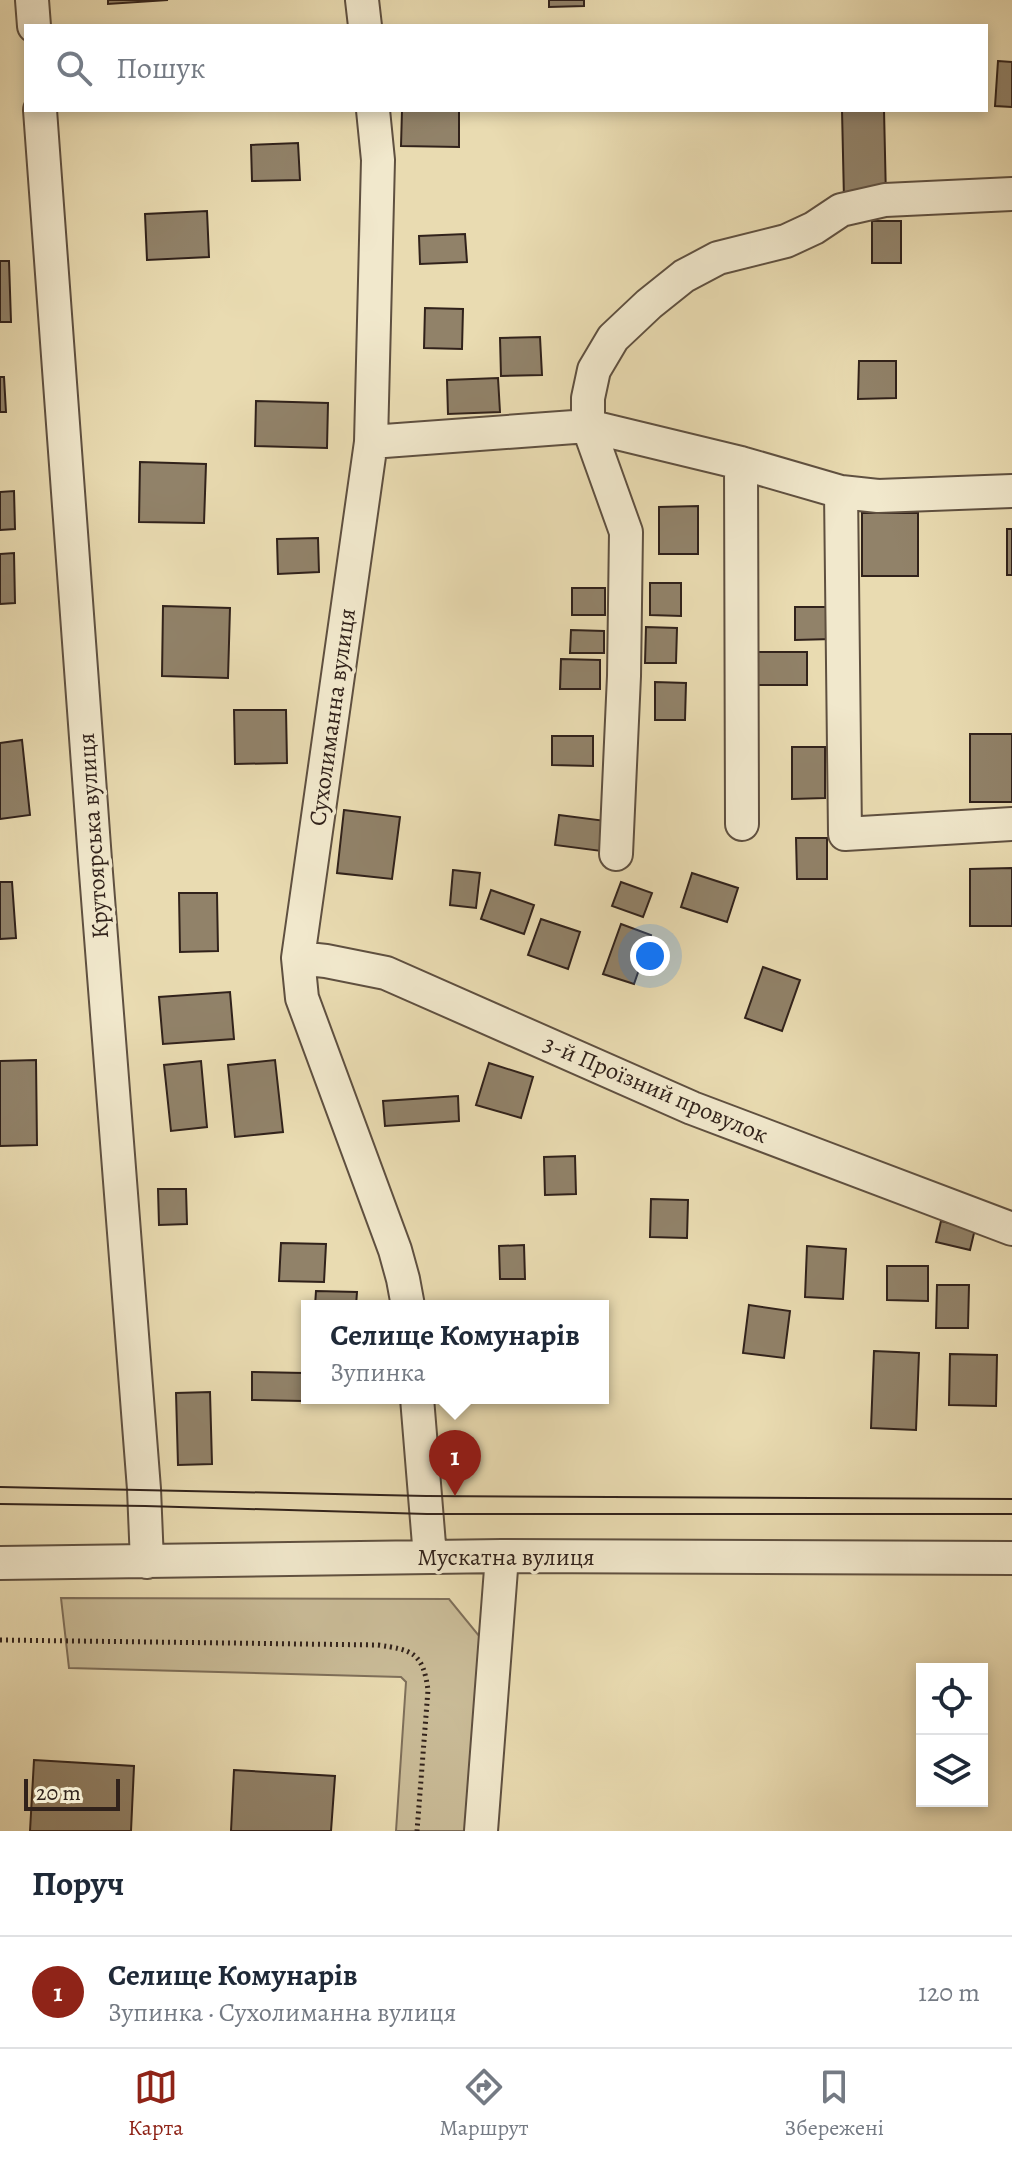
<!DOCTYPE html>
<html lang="uk">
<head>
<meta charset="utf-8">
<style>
  :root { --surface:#fff; --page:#f6f6f7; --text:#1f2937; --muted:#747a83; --line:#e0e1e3; --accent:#8f2418 }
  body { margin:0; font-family:Alegreya,serif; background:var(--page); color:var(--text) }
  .controls { position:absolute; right:24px; bottom:24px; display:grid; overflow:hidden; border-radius:0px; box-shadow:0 4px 12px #0003 }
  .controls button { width:72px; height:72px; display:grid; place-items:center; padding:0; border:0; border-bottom:2px solid var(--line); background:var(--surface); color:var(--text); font:40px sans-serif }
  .scale { position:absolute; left:24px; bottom:20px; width:96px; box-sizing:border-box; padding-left:8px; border:4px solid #31221b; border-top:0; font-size:22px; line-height:28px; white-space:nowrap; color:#31221b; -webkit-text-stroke:6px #f1e8cc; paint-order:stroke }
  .you { position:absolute; left:650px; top:956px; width:28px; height:28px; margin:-20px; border:6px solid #fff; border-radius:50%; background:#1a73e8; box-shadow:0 0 0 12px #1a73e833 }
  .badge { display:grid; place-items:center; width:52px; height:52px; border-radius:50%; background:var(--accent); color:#fff; font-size:26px; font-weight:700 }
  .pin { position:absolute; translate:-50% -66px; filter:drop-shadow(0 2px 4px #0008) }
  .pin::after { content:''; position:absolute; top:42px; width:28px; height:24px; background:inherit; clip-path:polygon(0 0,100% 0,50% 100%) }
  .popup { position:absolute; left:301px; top:1300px; width:308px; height:104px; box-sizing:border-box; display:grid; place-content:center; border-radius:0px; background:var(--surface); filter:drop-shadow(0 2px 6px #0005); font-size:26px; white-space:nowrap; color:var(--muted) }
  .popup b { font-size:30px; color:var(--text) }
  .popup::after { content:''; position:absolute; left:50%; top:100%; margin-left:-16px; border:16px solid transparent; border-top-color:var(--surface) }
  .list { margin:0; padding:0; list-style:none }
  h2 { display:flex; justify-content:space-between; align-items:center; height:104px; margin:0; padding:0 32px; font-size:34px }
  h2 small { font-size:26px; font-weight:400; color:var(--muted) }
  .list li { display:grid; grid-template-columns:52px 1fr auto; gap:24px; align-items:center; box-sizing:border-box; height:112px; padding:0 32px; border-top:2px solid var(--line) }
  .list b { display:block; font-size:30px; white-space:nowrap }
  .list p { margin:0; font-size:26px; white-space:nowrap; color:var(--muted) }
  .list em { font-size:26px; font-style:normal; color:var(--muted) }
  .icon { flex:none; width:44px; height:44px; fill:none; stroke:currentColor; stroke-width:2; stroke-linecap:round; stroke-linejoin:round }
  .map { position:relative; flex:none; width:1012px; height:1831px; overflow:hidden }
  .search { position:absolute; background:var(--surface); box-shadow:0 4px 12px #0003; left:24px; right:24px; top:24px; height:88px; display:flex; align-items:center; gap:20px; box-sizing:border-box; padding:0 28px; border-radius:0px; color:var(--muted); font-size:30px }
  .sheet { height:216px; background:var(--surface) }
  nav { display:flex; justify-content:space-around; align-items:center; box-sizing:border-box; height:112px; border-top:2px solid var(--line); background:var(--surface); font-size:22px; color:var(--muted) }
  nav a { display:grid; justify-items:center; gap:4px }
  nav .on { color:var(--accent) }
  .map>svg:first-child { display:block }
  .green { fill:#cabc98; stroke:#7e6f5a; stroke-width:2 }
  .building { fill:#918269; stroke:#31221b; stroke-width:2 }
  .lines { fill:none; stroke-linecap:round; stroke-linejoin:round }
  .minor-casing { stroke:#5f5040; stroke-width:36 }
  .path { stroke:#31221b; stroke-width:5; stroke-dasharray:2 4; stroke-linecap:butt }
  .minor { stroke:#f1e8cc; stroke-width:32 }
  .tram { stroke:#31221b; stroke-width:2 }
  .labels { text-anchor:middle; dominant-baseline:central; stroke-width:7; stroke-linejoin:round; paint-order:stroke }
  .street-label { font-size:24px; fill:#31221b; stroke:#f1e8cc }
</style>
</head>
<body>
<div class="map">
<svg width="1012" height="1831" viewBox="0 0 1012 1831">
  <rect width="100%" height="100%" fill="#e9dbb1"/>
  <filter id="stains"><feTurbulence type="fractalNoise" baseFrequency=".0025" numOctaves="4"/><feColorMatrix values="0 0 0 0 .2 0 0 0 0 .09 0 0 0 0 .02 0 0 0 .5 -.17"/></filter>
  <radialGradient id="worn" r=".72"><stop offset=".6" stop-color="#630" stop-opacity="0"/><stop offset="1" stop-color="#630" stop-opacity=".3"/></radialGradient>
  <path class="green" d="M61 1598 449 1599 480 1637 470 1831H396L406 1682 401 1677 69 1668Z"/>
  <path class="building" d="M108 0H168L108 4Z
    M549 0H584V6L549 7Z
    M998 61 1012 62V107L995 106Z
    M402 110H459V147L401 146Z
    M842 110H884L886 198 844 199Z
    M298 143 300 180 252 181 251 145Z
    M207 211 209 257 147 260 145 214Z
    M872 221H901V263H872Z
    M465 234 467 262 420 264 419 236Z
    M0 261H9L11 322H0Z
    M425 308 463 309 462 349 424 348Z
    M540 337 542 375 501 376 500 338Z
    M859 361H896V398L858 399Z
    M0 377H4L6 412H0Z
    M498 378 500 412 448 414 447 380Z
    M256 401 328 403 327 448 255 446Z
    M140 462 206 464 204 523 139 522Z
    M14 491 15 529 0 530V492Z
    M698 506V554H659V507Z
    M862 513H918V576H862Z
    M1007 529H1012V575H1007Z
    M318 538 319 572 278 574 277 539Z
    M14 553 15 603 0 604V554Z
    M650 583H681V616L650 615Z
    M572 588H605V615H572Z
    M163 606 230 608 228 678 162 676Z
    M795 607H832V639L795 640Z
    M646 627 677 628 676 663H645Z
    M571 630 604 631V653H570Z
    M756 652H807V685H756Z
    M561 659 600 660V689H560Z
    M655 682 686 683 685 720H655Z
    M234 710H286L287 763 235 764Z
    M970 734H1012V802H970Z
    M552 736H593V766L552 765Z
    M22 740 30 815 0 819V743Z
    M792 747H825V798L792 799Z
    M344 810 400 817 392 879 337 873Z
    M559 815 606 821 601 851 555 845Z
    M796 838H827V879H797Z
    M1012 868V926H970V869Z
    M453 870 480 873 476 908 450 905Z
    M692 873 738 888 727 922 681 907Z
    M0 882H12L16 938 0 939Z
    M621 882 652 893 643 917 612 906Z
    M491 890 534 905 524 934 481 919Z
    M179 893H217L218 951 180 952Z
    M541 919 580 932 568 969 528 955Z
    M621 924 651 935 634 984 603 974Z
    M763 967 800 980 782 1031 745 1018Z
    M230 992 234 1039 163 1044 159 997Z
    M36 1060 37 1145 0 1146V1061Z
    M275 1060 283 1132 235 1137 228 1065Z
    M201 1061 207 1127 171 1131 164 1065Z
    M489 1063 533 1077 521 1118 476 1105Z
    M458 1096 459 1121 385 1126 383 1101Z
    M575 1156 576 1194 545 1195 544 1157Z
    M158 1189H186L187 1224 159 1225Z
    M651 1199 688 1200 687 1238 650 1237Z
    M941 1221 975 1229 970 1250 936 1242Z
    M281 1243 326 1244 324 1282 279 1281Z
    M524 1245 525 1279H500L499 1246Z
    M807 1246 846 1249 843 1299 805 1297Z
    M887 1266H928V1301L887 1300Z
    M937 1285H969L968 1328H936Z
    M316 1291 357 1292 356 1306H315Z
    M749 1305 790 1311 784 1358 743 1353Z
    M874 1351 919 1353 916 1430 871 1428Z
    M950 1354 997 1355 996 1406 949 1405Z
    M252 1372 304 1373 303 1401 252 1400Z
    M210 1392 212 1464 178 1465 176 1393Z
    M34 1760 134 1766 131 1831H30Z
    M234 1770 335 1776 331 1831H231Z"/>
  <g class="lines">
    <defs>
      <path id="minor" d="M32 0 34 26
        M362 0 365 26
        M40 110 95 860 144 1489 147 1562
        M373 110 378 160 371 442 298 958 302 998 395 1250 403 1279 408 1306
        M371 442 588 426 741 463 841 492 878 496 1012 491
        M741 463 742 824
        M841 492 845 834 1012 824
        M616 854 624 676 626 532 588 426V398L594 370 613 338 649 304 684 276 718 258 786 241 814 228 841 210 885 200 1012 194
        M298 958 326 961 386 973 692 1108 1012 1229
        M417 1398 430 1557
        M0 1563 502 1556 1012 1558
        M481 1831 502 1556"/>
    </defs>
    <use href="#minor" class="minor-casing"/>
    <path class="path" d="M0 1640 378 1645C413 1650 423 1653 428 1690L417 1831"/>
    <use href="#minor" class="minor"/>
    <path class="tram" d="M0 1487 426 1496 1012 1499
      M0 1504 145 1506 427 1514H1012"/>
  </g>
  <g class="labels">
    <g class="street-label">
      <text transform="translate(332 717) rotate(-82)">Сухолиманна вулиця</text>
      <text transform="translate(93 836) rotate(-94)">Крутоярська вулиця</text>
      <text transform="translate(656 1089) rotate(23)">3-й Проїзний провулок</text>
      <text x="506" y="1557">Мускатна вулиця</text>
    </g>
  </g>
  <rect width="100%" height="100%" filter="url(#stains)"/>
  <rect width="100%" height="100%" fill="url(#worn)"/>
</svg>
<div class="controls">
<button><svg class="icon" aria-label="locate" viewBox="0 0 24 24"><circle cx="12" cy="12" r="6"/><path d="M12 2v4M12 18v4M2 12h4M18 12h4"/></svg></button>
<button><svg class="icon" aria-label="layers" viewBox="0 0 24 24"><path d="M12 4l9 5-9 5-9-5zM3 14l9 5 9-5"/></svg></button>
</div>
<div class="scale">20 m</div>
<div class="you"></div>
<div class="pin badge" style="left:455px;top:1496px">1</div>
<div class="popup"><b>Селище Комунарів</b>Зупинка</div>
<div class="search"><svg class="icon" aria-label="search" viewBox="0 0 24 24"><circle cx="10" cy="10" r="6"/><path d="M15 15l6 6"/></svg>Пошук</div>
</div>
<section class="sheet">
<h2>Поруч<small></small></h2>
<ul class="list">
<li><span class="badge">1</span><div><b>Селище Комунарів</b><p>Зупинка · Сухолиманна вулиця</p></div><em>120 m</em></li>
</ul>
</section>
<nav>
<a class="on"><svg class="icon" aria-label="map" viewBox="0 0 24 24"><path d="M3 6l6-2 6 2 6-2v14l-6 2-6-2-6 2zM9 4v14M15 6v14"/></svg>Карта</a>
<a><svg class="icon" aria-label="directions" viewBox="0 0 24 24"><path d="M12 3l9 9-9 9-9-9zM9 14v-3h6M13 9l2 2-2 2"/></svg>Маршрут</a>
<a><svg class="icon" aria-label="saved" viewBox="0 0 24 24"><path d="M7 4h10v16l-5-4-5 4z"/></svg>Збережені</a>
</nav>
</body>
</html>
